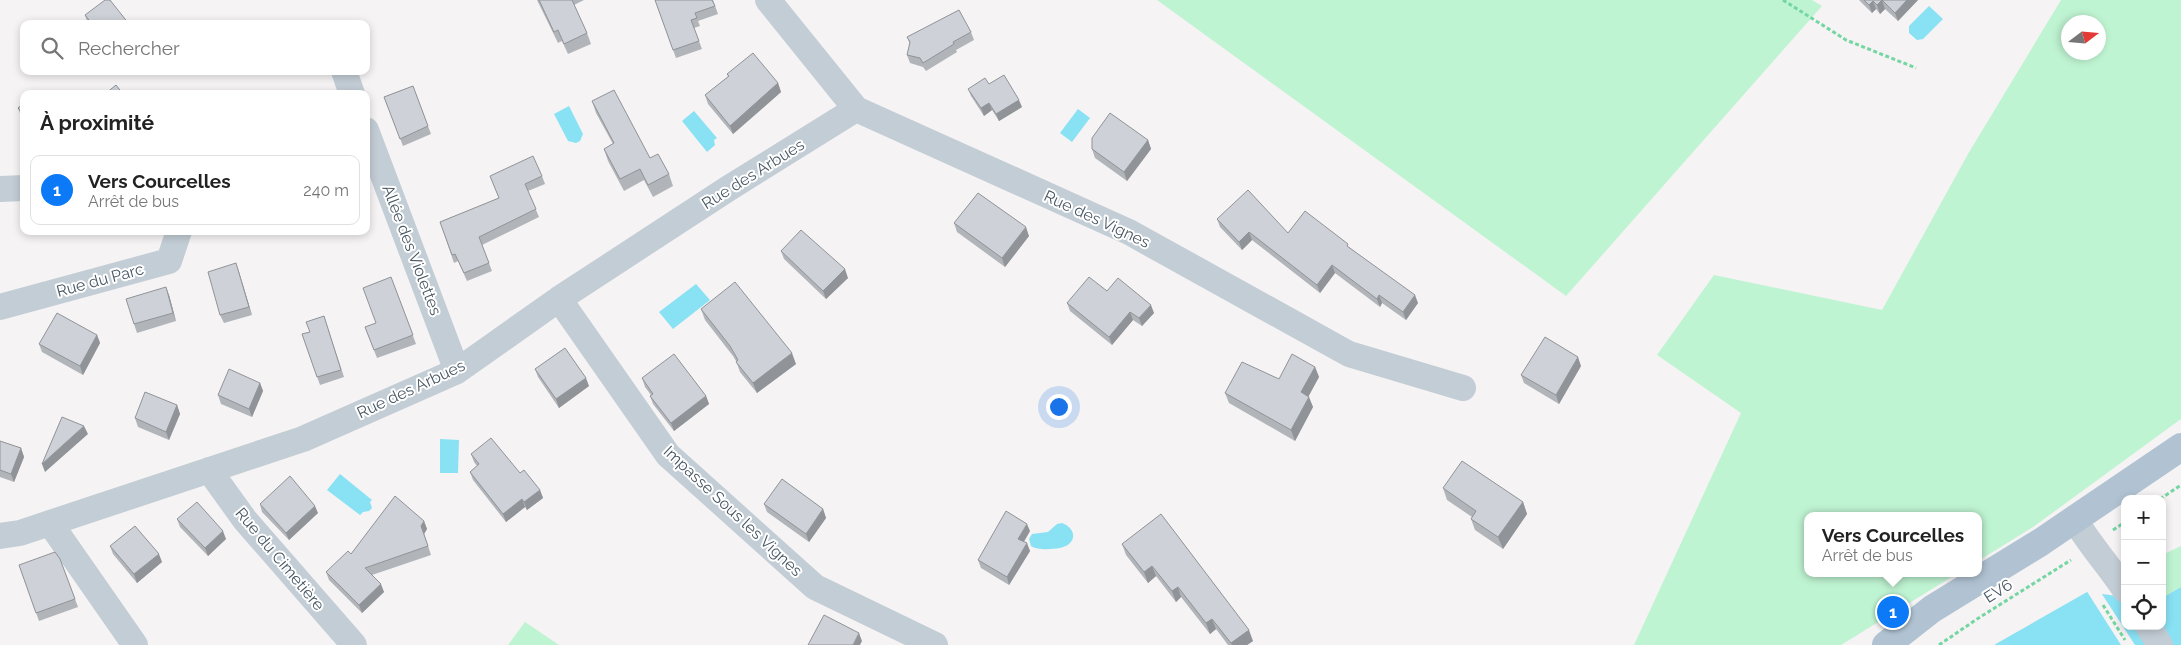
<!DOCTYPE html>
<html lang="fr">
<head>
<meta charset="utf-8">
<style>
  :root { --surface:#fff; --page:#f6f6f6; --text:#222; --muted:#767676; --line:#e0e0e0; --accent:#0c79f6 }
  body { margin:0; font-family:Raleway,sans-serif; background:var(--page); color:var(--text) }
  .controls { position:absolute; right:15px; bottom:15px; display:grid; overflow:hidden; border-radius:10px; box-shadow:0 2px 8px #0003 }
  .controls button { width:45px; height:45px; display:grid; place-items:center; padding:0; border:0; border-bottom:1px solid var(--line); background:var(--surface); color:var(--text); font:25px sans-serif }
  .compass { position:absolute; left:2061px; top:15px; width:45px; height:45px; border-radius:50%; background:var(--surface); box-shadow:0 2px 8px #0003; rotate:74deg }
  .you { position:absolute; left:1058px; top:406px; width:18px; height:18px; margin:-12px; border:4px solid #fff; border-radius:50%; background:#1a73e8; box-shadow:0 0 0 8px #1a73e833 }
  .badge { display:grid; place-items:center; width:32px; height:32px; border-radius:50%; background:var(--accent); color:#fff; font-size:16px; font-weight:700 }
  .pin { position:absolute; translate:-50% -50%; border:2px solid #fff; box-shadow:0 1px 5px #0006 }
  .popup { position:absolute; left:1804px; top:512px; width:178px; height:65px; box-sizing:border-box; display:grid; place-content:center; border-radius:10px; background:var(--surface); filter:drop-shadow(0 1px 4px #0005); font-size:16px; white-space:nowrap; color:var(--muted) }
  .popup b { font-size:19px; color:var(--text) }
  .popup::after { content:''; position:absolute; left:50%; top:100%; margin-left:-10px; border:10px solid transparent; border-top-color:var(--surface) }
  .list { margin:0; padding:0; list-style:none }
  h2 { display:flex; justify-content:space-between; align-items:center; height:65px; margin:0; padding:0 20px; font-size:21px }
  h2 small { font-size:16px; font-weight:400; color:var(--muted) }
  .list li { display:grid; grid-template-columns:32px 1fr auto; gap:15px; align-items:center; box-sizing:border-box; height:70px; margin:0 10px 10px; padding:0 10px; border:1px solid var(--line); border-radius:10px }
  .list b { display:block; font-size:19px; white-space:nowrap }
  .list p { margin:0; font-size:16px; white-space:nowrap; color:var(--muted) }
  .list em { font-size:16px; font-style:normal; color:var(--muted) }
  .icon { flex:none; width:28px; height:28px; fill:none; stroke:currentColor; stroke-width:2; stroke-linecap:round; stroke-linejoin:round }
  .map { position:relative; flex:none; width:2181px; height:645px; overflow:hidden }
  .search { position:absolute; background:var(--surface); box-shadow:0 2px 8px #0003; left:20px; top:20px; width:350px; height:55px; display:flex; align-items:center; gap:12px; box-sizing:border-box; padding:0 18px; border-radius:10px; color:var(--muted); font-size:19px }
  .panel { position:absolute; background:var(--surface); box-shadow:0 2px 8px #0003; left:20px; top:90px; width:350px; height:145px; border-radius:10px }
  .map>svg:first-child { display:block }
  .green { fill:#bff4d2; fill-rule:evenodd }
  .water { fill:#89e1f4 }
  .pier { fill:#f5f3f3 }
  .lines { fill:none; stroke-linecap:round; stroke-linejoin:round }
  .path { stroke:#74d6a2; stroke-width:3; stroke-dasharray:4 2.5; stroke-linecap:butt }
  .minor { stroke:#c3cdd5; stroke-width:26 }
  .major { stroke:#b1c3d3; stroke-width:28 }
  .wall { fill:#b1b5ba }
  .shaded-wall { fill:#909397 }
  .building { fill:#ced2d8; stroke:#909397 }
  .labels { text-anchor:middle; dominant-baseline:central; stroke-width:4; stroke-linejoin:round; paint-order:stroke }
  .street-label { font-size:16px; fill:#485762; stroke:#fff }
</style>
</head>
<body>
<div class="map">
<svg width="2181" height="645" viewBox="0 0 2181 645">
  <rect width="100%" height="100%" fill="#f5f3f3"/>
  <path class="green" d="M1157 0H1812L1822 6 1566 296Z
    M2061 0H2181V419L2033 527 1978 561V516H1808V573H1958L1841 645H1634L1741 413 1657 355 1714 275 1882 310 1968 154ZM2068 22H2098V52H2068Z
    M2181 546V587L2162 598V555Z
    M525 622 559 645H508Z"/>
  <path class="water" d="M1929 6 1943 19 1923 39 1917 40 1909 33V26Z
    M569 106 583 134 580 141 576 143 568 141 554 114Z
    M1078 109 1090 118 1072 142 1060 133Z
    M694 111 717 138 714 140 715 145 707 152 682 121Z
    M696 284 710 300 673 329 659 312Z
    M440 439 459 440 458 473H440Z
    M340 474 372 500 370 502 372 508 369 511 363 512 360 515 327 490Z
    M1062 523C1071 526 1078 536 1069 544 1062 550 1038 551 1031 546L1029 539 1032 534 1048 532 1057 524Z
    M2181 587V645H1994L2087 592 2125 597V626H2162V598Z"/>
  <path class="pier" d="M2086 590 2100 591 2135 645H2121Z"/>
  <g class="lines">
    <path class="path" d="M1783 0 1846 40 1916 68
      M2160 499 2181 485
      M2113 530 2125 522
      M2103 605 2125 640
      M1939 645 1977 619 2071 560"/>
    <path class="minor" d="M768 0 856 109 1129 232 1349 354 1463 388
      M344 71 352 94
      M366 130 457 371
      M0 189 24 188
      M559 299 668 455 815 587 935 645
      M0 307 169 261 179 231
      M209 470 245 520 354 645
      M2075 520C2090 545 2109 566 2125 590
      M50 523 135 645
      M0 536 20 533 303 439 457 371 559 299 729 188 856 109
      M2148 626 2160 645"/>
    <path class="major" d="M1886 645 1932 609 2041 542 2181 447"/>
  </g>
  <path class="wall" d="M537 0H584L574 5 587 33 591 44 568 54 562 41 558 43Z
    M655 0H713L718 14 698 21 700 26 694 28 702 49 676 58Z
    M1859 0H1918L1898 21 1885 9 1880 14 1876 9 1872 13Z
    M85 15 129 24H88Z
    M971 32 974 40 956 50 957 52 926 71 923 67 910 63 907 55 910 44 907 37Z
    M727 74 778 83 781 92 733 134 708 104 705 95 728 77Z
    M989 84 1022 107 999 121 992 110 984 116 971 96 968 89Z
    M413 86 431 134 403 146 384 97Z
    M592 101 650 158 669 174 673 186 653 197 644 180 624 191 608 161 604 149 613 144 596 113Z
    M24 103V120L21 116 18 108Z
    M1148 140 1151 149 1127 181 1095 158 1092 149Z
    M490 176H542L545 184 528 191 539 217 482 245 492 271 467 281 458 261 454 263 440 222 499 198Z
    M1217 219 1288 233 1349 247 1418 303 1406 320 1382 303 1380 307 1335 273 1320 293 1252 240 1242 250 1220 227Z
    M954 223 1029 236 1005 267 957 232Z
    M781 251 848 278 826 299 784 259Z
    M239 272 252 315 224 323 220 315Z
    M391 277 416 344 377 358 365 327 376 323Z
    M1107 291 1154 313 1142 326 1133 320 1112 345 1070 311 1067 303Z
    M169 295 176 321 137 333 134 324Z
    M701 309 796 364 757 393 740 372 736 361 733 356 705 320Z
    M324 316 344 377 320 385 302 334 310 332Z
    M97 335 100 343 83 375 42 352 39 344Z
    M1581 366 1559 404 1524 383 1521 375Z
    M1315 367 1319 377 1308 396 1313 407 1295 441 1229 403 1225 393 1279 379Z
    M535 369 589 386 559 408 538 377Z
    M642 378 706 396 709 404 674 431 653 404 650 396 651 395 645 387Z
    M260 383 263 391 252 417 221 404 218 395Z
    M177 405 180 414 169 440 138 427 135 418Z
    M0 441 21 448 24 457 14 482 0 477Z
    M471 454 520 473 540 490 543 498 527 510 525 507 506 522 473 480 470 472 477 466 474 462Z
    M1443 488 1523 502 1527 514 1503 549 1475 530 1471 519 1472 517 1447 500Z
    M260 504 318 513 289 540 262 512Z
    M764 504 823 509 826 518 809 542 767 512Z
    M177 519 226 539 208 556 180 527Z
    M424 521 427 529 424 534 431 555 372 575 384 592 362 613 329 580 326 572 351 554Z
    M1030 531 1024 542 1030 551 1009 585 981 568 978 560Z
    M1122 544 1253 641 1247 645H1228L1216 629 1210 634 1181 597 1176 602 1156 576 1148 583 1126 555Z
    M110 546 162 562 137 583 113 554Z
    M60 559 78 607 39 621 19 565Z"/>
  <path class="shaded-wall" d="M1882 0 1885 9 1880 14 1877 5Z
    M1907 0H1918L1898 21 1895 13Z
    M1873 1 1876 9 1872 13 1869 5Z
    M778 83 781 92 733 134 730 126Z
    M1019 100 1022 107 999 121 996 114Z
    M989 103 992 110 984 116 981 108Z
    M1148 140 1151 149 1127 181 1124 172Z
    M1026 227 1029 236 1005 267 1002 258Z
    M1249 232 1252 240 1242 250 1239 242Z
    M236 263 239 272 252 315 249 307Z
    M1332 265 1335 273 1320 293 1317 285Z
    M845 269 848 278 826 299 823 291Z
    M166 287 169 295 176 321 173 313Z
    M1379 295 1382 303 1380 307 1377 299Z
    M1415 295 1418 303 1406 320 1403 312Z
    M1151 305 1154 313 1142 326 1139 318Z
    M1130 312 1133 320 1112 345 1109 337Z
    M97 335 100 343 83 375 80 366Z
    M792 353 796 364 757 393 753 383Z
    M1578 357 1581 366 1559 404 1556 395Z
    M1315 367 1319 377 1305 403 1301 392Z
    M586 378 589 386 559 408 556 399Z
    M260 383 263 391 252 417 249 409Z
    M706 396 709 404 674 431 671 423Z
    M1309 397 1313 407 1295 441 1291 430Z
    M177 405 180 414 169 440 166 432Z
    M84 426 88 434 45 472 42 464Z
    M21 448 24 457 14 482 11 474Z
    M540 490 543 498 527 510 524 502Z
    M522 499 525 507 506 522 503 514Z
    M1523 502 1527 514 1503 549 1498 537Z
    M315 506 318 513 289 540 286 533Z
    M823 509 826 518 809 542 806 534Z
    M424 521 427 529 424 534 431 555 421 526Z
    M1027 524 1030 531 1021 546 1018 539Z
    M223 531 226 539 208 556 205 548Z
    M1027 543 1030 551 1009 585 1007 577Z
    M159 554 162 562 137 583 134 574Z
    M1152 566 1156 576 1148 583 1144 572Z
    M381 584 384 592 362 613 359 605Z
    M1178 587 1181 597 1176 602 1172 591Z
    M1212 619 1216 629 1210 634 1206 623Z
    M1249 630 1253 641 1247 645H1232L1231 643Z
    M859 633 862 641 860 645H853Z"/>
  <path class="building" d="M105 0H110L129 24H92L85 15Z
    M539 0H572L587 33 564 44 558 30 554 32Z
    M655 0H712L715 6 695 13 697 18 691 20 699 41 673 50Z
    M1864 0H1907L1895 13 1882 0 1877 5 1873 1 1869 5Z
    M959 10 971 32 953 42 954 44 923 63 920 58 907 55 910 42 907 37Z
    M753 53 778 83 730 126 705 95 729 76 727 74Z
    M1004 75 1019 100 996 114 989 103 981 108 968 89 985 78 989 84Z
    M116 85 123 94H105Z
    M413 86 428 126 400 139 384 97Z
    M39 90 43 94H35Z
    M614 90 650 158 658 154 669 174 648 185 640 169 620 179 604 149 614 143 592 101Z
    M24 103V115L18 108Z
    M1110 113 1148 140 1124 172 1092 149V138Z
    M533 156 542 176 525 184 536 209 479 237 489 263 464 273 455 254 452 255 440 222 499 198 490 176Z
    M1248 190 1288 233 1305 211 1348 244 1347 246 1415 295 1403 312 1379 295 1377 299 1332 265 1317 285 1249 232 1239 242 1217 219Z
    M978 193 1026 227 1002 258 954 223Z
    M801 230 845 269 823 291 781 251Z
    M236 263 249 307 220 315 208 272Z
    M391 277 413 335 374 350 365 327 376 323 363 288Z
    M1089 277 1107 291 1118 278 1151 305 1139 318 1130 312 1109 337 1067 303Z
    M735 282 792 353 753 383 736 362 738 360 730 346 701 309Z
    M166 287 173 313 134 324 126 299Z
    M57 313 97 335 80 366 39 344Z
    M324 316 341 370 317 377 302 334 310 332 306 322Z
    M1545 337 1578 357 1556 395 1521 375Z
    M565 348 586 378 556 399 535 369Z
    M674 354 706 396 671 423 650 396 653 394 642 378Z
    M1292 354 1315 367 1301 392 1309 397 1291 430 1225 393 1242 362 1279 379Z
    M229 369 260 383 249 409 218 395Z
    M145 392 177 405 166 432 135 418Z
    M62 417 84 426 42 464Z
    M491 438 520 473 524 470 540 490 524 502 522 499 503 514 470 472 479 464 471 454Z
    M0 441 21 448 11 474 0 470Z
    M1462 461 1523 502 1498 537 1471 519 1476 511 1443 488Z
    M290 476 315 506 286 533 260 504Z
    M782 479 823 509 806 534 764 504Z
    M395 496 424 521 421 526 428 546 365 568 381 584 359 605 326 572 348 551 351 554Z
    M197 502 223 531 205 548 177 519Z
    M1006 511 1027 524 1018 539 1027 543 1007 577 978 560Z
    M1161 514 1249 630 1231 643 1212 619 1206 623 1178 587 1172 591 1152 566 1144 572 1122 544Z
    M135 526 159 554 134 574 110 546Z
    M55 552 60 559 75 599 36 613 19 565Z
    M824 615 859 633 853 645H808Z"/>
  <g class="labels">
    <g class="street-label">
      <text transform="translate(753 174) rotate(-32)">Rue des Arbues</text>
      <text transform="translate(1097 219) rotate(25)">Rue des Vignes</text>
      <text transform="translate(412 250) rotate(69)">Allée des Violettes</text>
      <text transform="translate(100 280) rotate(-15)">Rue du Parc</text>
      <text transform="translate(411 389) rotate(-25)">Rue des Arbues</text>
      <text transform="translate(733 511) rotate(43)">Impasse Sous les Vignes</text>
      <text transform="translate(280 559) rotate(50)">Rue du Cimetière</text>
      <text transform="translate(1998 591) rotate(-32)">EV6</text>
    </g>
  </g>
</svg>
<div class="controls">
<button>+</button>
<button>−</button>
<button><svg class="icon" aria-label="locate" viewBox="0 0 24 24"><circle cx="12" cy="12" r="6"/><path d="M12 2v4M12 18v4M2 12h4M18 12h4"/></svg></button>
</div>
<svg class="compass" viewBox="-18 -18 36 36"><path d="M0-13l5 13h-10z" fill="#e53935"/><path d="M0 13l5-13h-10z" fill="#767676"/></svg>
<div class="you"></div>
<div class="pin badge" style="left:1893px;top:612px">1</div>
<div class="popup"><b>Vers Courcelles</b>Arrêt de bus</div>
<div class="search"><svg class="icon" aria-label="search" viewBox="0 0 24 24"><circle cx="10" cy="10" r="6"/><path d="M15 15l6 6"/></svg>Rechercher</div>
<section class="panel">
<h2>À proximité<small></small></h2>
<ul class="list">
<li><span class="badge">1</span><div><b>Vers Courcelles</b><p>Arrêt de bus</p></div><em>240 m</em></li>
</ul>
</section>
</div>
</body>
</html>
